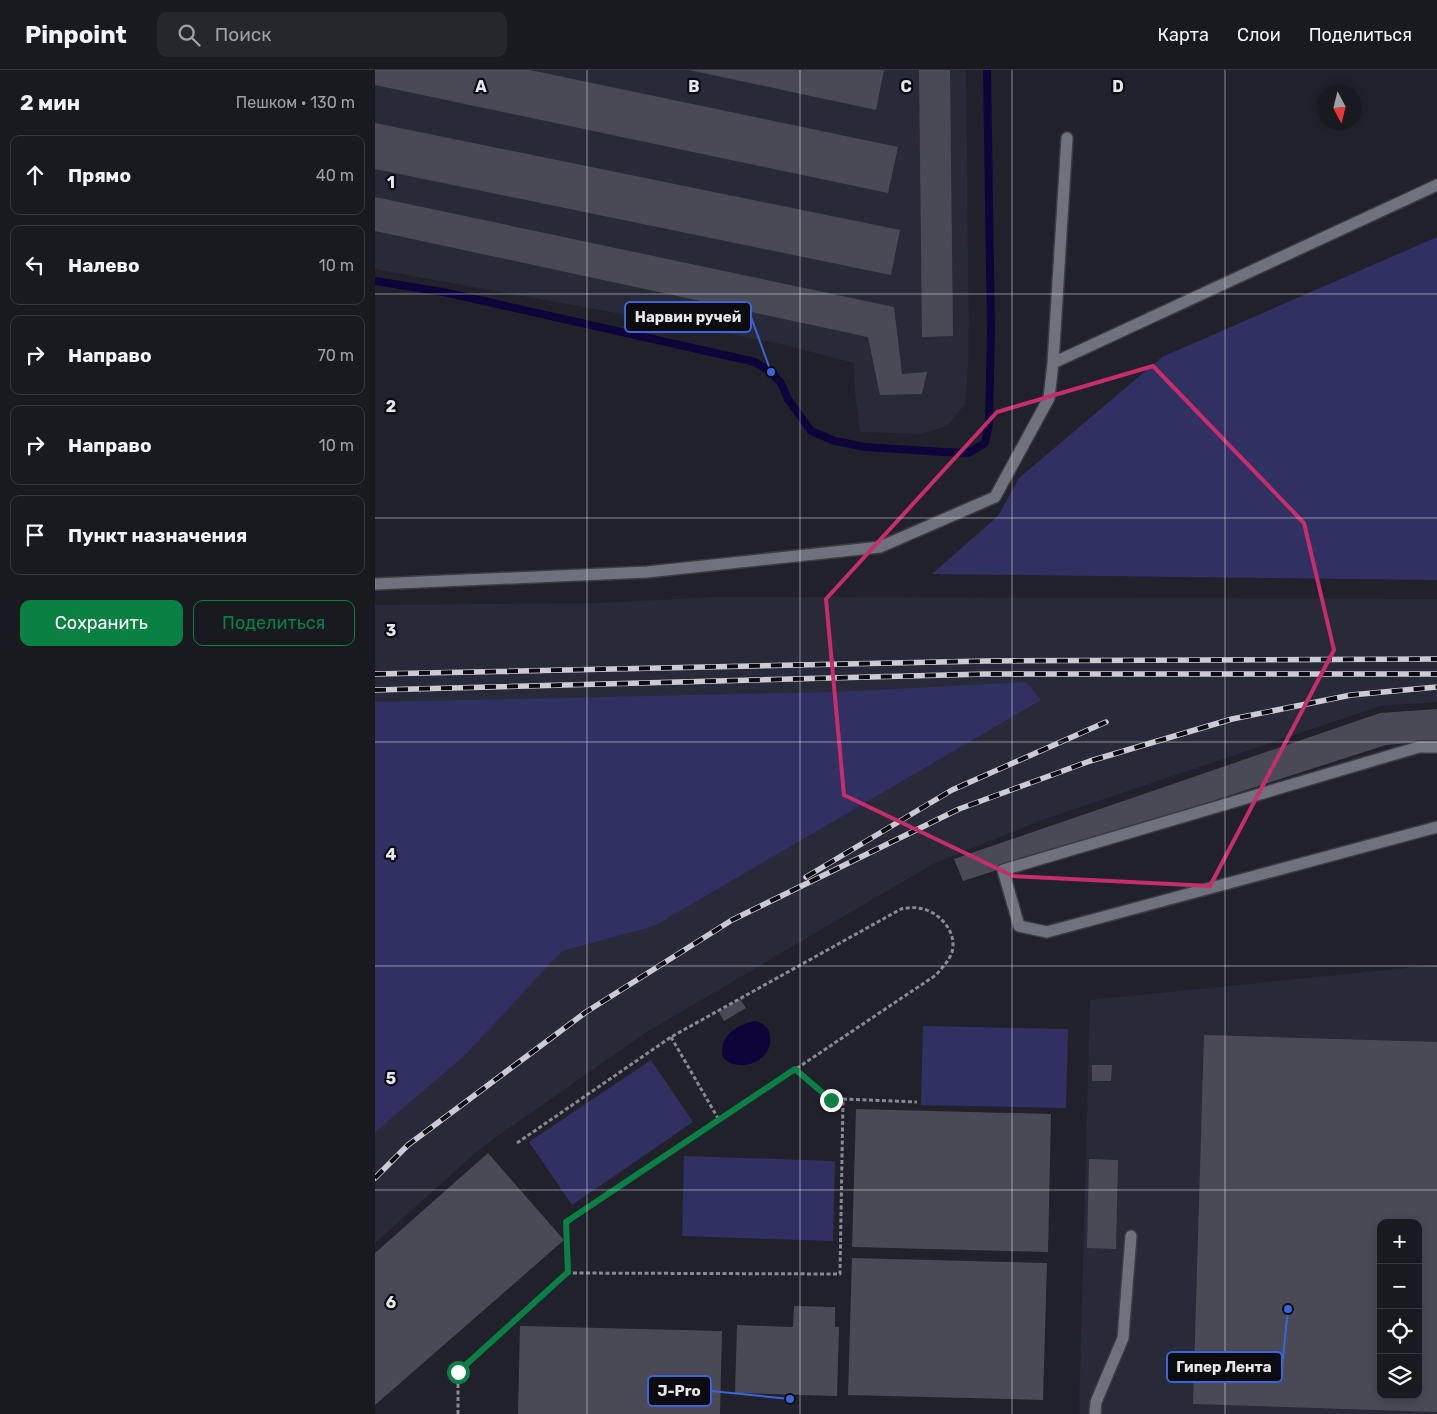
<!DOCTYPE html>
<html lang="ru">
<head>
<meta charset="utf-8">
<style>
  :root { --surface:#191920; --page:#26262d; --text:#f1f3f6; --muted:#9fa0a5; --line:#37383e; --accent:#0b8043 }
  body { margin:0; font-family:Rubik,sans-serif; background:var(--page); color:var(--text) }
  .controls { position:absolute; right:15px; bottom:15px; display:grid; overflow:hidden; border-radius:10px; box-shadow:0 2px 8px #0003 }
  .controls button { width:45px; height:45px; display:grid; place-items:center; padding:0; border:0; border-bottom:1px solid var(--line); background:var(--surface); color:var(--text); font:25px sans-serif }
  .compass { position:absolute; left:942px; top:15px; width:45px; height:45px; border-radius:50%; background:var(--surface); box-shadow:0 2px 8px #0003; rotate:173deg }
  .stop { position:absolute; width:15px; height:15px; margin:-11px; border:4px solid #0b8043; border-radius:50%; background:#fff }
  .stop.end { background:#0b8043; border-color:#fff; box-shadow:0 1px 5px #0008 }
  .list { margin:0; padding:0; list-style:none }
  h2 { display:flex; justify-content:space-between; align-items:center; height:65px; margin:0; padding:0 20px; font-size:21px }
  h2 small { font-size:16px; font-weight:400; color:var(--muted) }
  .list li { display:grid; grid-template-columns:32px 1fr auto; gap:15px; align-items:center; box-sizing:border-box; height:80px; margin:0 10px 10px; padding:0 10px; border:1px solid var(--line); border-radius:10px }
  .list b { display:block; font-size:19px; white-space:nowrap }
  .list em { font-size:16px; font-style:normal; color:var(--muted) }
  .actions { display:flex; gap:10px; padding:15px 20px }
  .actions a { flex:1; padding:11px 0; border:1px solid var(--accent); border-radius:10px; text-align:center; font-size:18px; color:var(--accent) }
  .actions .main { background:var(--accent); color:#fff }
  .icon { flex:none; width:28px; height:28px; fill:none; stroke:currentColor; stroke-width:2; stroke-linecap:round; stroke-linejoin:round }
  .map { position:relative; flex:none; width:1062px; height:1344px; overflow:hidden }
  header { display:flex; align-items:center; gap:30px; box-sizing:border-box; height:70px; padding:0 25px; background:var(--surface); border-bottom:1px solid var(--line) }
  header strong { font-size:24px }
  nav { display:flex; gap:28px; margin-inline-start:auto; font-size:18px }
  .search { width:350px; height:45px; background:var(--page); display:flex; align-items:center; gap:12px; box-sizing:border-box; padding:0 18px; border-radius:10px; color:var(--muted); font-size:19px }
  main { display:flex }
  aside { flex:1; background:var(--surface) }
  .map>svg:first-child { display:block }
  .built { fill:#292a39; fill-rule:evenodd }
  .green { fill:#303062 }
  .water { fill:#0f043a }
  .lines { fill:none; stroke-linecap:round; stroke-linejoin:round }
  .stream { stroke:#0f043a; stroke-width:8 }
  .building { fill:#494a55; fill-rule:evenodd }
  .lane-casing { stroke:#3a3b43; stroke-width:14 }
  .path { stroke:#888991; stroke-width:3; stroke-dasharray:4 2.5; stroke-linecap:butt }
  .lane { stroke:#6f717c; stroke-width:11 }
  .rail-casing { stroke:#cbccd3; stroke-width:5.5 }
  .rail { stroke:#0b0b10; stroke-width:4; stroke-dasharray:11; stroke-linecap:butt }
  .route { stroke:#0b8043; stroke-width:6 }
  .marked { fill:none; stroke:#c62d6a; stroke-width:4; stroke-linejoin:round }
  .grid { fill:none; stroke:#e6e7ed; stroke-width:1; stroke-opacity:0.55 }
  .grid-label { font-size:16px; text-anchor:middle; font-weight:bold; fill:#e6e7ed; stroke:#0b0b10; stroke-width:4.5; stroke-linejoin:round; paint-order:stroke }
  .leader { fill:none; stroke:#3b65db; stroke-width:2 }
  .callout-dot { fill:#3b65db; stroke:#0b0b10; stroke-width:2 }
  .callout { fill:#0b0b10; stroke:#3b65db; stroke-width:2 }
  .callout-label { font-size:15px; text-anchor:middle; font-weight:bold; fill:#e6e7ed }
</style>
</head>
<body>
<header>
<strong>Pinpoint</strong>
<div class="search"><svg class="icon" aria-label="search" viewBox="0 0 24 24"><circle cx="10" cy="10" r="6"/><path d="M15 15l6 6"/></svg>Поиск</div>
<nav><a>Карта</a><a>Слои</a><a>Поделиться</a></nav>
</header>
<main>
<aside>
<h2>2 мин<small>Пешком · 130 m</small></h2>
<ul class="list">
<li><svg class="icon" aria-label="ahead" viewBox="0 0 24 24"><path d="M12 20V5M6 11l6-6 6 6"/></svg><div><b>Прямо</b></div><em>40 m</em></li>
<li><svg class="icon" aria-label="left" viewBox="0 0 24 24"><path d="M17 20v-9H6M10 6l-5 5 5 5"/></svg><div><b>Налево</b></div><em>10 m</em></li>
<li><svg class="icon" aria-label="right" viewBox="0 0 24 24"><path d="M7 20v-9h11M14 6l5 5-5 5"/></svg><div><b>Направо</b></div><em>70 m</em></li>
<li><svg class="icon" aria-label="right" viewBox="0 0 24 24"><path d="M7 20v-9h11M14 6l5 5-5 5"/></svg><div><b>Направо</b></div><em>10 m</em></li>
<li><svg class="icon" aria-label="arrive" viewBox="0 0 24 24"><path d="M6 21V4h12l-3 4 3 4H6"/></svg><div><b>Пункт назначения</b></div></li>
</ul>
<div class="actions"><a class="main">Сохранить</a><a>Поделиться</a></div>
</aside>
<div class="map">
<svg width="1062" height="1344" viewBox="0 0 1062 1344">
  <rect width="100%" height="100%" fill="#21212b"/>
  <path class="built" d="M0 0H591L594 283 590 334 572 356 546 364 485 362 480 322 479 293 406 274 345 262 0 199Z
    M341 527 1062 529V632L1005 636 667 750 558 794 270 963 106 1078 0 1173V535L225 533Z
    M1062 895V1344H704L715 930ZM1006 1153H1043V1325H1006Z"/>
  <path class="green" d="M1062 167V510L557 504 623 446 644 408 787 287Z
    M651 612 666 630 279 856 187 881 90 985 0 1062V632L461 622Z
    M548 956 693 959 691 1038 546 1035Z
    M276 990 318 1052 197 1135 154 1072Z
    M309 1086 460 1091 458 1171 307 1166Z"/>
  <path class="water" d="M380 951C383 952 388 953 390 956 393 958 395 963 395 966 398 987 376 999 358 994 355 993 351 990 348 988 343 966 361 955 380 951Z"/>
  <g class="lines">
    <path class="stream" d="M0 211 73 223 380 292 396 302 406 313 413 329 436 361 460 371 490 377 569 382 593 383 610 373 614 354 616 261 612 0"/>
  </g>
  <path class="building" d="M0 0H155L523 77 513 123 0 15Z
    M314 0H509L501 40Z
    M544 0H575L578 266 547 267Z
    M0 53 525 160 516 205 0 99Z
    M0 127 519 237 527 304 552 302 547 324 505 325 493 267 0 161Z
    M1062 639V671L1011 675 588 811 579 789 1005 643Z
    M365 929 371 938 349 951 344 942Z
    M829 965 1062 972V1342L818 1334ZM1006 1153H1043V1325H1006Z
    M717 995H737L736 1011H717Z
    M481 1039 676 1044 673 1182 477 1177Z
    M113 1083 189 1170 0 1335V1183Z
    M714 1089 743 1090 741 1179 712 1178Z
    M477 1188 672 1193 668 1330 473 1325Z
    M419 1236 460 1237V1257H464L462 1326 360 1323 362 1255 418 1257Z
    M145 1256 347 1261 345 1344H143Z"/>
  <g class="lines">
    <defs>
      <path id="lane" d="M678 293 1062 115
        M0 514 272 502 505 477 620 427 674 328 678 293 692 68
        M1062 677H1044L628 800 644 856 672 862 1062 757
        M720 1344 721 1332 748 1268 756 1166"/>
    </defs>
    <use href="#lane" class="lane-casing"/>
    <path class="path" d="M296 967 344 1050
      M420 999 456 1029H468
      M142 1073 296 967 526 839C531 838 537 837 542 838 562 839 583 861 577 882 574 891 567 898 561 905L191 1153 193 1203
      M83 1344V1302L193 1203 465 1204 468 1029 542 1032"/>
    <use href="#lane" class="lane"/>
    <defs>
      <path id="rail" d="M0 604 612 591 1062 589
        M0 620 611 604H1062
        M431 807 577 720 731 652
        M0 1108 33 1075 211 942 357 850 584 739 715 691 857 649 976 625 1062 617"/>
    </defs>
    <use href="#rail" class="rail-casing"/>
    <use href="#rail" class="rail"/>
  </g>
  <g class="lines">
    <path class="route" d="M83 1302 193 1202 191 1152 420 999 456 1030"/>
  </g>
  <path class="marked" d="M778 296 929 453 959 580 835 816 638 806 469 725 451 529 622 342Z"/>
  <path class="grid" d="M212 0V1344M425 0V1344M637 0V1344M850 0V1344M0 224H1062M0 448H1062M0 672H1062M0 896H1062M0 1120H1062"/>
  <g class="grid-label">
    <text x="106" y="22">A</text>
    <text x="319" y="22">B</text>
    <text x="531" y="22">C</text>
    <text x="743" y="22">D</text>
    <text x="16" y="118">1</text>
    <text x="16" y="342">2</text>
    <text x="16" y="566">3</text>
    <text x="16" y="790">4</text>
    <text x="16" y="1014">5</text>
    <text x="16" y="1238">6</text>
  </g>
  <path class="leader" d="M396 302L376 247M913 1239L907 1297M415 1329L336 1321"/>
  <g class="callout-dot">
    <circle cx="396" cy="302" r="5"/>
    <circle cx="913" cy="1239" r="5"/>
    <circle cx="415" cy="1329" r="5"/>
  </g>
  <g class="callout">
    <rect x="250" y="232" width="126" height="30" rx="5"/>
    <rect x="792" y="1282" width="115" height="30" rx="5"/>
    <rect x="273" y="1306" width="63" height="30" rx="5"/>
  </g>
  <g class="callout-label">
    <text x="313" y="252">Нарвин ручей</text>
    <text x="849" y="1302">Гипер Лента</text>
    <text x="304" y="1326">J-Pro</text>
  </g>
</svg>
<div class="controls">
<button>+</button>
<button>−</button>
<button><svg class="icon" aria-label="locate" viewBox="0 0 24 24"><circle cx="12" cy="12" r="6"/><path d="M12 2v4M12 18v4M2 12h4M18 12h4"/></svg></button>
<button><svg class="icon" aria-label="layers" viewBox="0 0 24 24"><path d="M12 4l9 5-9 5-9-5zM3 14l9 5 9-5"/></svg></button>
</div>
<svg class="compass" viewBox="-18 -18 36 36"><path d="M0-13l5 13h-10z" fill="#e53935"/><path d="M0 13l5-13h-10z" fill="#9fa0a5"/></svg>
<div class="stop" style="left:83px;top:1302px"></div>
<div class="stop end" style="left:456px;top:1030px"></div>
</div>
</main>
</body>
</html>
